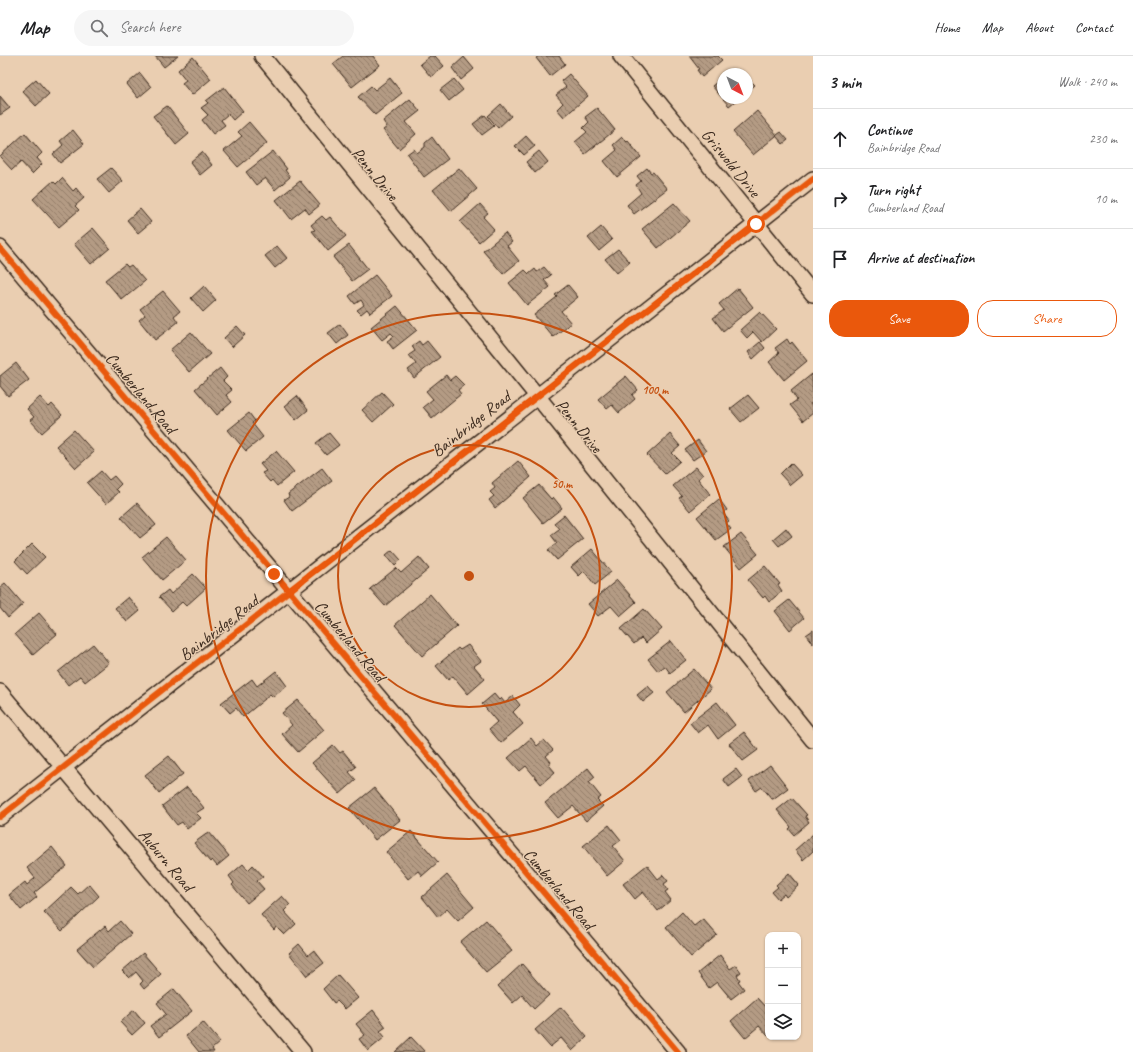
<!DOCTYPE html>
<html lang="en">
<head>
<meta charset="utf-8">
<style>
  :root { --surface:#fff; --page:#f6f6f6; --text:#202124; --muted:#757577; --line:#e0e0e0; --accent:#ea580c }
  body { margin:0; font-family:Caveat,sans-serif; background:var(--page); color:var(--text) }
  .controls { position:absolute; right:12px; bottom:12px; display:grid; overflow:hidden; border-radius:8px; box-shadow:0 1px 3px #0004 }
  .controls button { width:36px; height:36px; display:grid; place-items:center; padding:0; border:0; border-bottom:1px solid var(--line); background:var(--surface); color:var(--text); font:20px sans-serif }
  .compass { position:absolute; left:717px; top:12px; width:36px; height:36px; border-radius:50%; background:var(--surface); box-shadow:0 1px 3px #0004; rotate:138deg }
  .stop { position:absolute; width:12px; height:12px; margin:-9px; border:3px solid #ea580c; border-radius:50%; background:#fff }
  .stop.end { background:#ea580c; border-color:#fff; box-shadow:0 1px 4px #0008 }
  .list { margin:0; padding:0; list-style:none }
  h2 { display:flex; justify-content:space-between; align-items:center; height:52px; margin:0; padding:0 16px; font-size:17px }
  h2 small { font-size:13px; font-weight:400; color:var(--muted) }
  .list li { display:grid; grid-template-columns:26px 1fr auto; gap:12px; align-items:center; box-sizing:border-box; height:60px; padding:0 16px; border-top:1px solid var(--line) }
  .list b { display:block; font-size:15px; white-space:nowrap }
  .list p { margin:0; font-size:13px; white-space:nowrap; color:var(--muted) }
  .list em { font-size:13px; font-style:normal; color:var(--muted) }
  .actions { display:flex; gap:8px; padding:12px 16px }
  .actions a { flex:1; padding:9px 0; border:1px solid var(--accent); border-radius:16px; text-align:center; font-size:14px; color:var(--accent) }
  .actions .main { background:var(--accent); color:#fff }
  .icon { flex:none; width:22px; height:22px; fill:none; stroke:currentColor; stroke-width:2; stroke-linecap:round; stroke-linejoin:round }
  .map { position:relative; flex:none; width:813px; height:996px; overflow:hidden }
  header { display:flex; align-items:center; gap:24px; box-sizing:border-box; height:56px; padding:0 20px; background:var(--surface); border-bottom:1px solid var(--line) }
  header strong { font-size:19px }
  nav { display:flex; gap:22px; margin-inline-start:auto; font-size:14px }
  .search { width:280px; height:36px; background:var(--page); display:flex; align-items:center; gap:10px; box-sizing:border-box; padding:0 14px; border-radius:22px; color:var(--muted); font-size:15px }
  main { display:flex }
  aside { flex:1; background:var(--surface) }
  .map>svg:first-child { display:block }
  .building { fill:url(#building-back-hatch); stroke:#3b2a1e }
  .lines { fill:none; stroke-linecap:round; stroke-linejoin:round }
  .street-casing { stroke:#3b2a1e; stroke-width:18 }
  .street { stroke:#eaceb1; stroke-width:15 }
  .cycleway-casing { stroke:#eaceb1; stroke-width:8 }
  .cycleway { stroke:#e8590c; stroke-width:6 }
  .route { stroke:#ea580c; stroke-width:5 }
  .ring { fill:none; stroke:#c55010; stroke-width:2 }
  .labels { text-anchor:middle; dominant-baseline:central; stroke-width:3; stroke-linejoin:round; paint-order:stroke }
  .street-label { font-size:17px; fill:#3b2a1e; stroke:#eaceb1 }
  .centre { fill:#c55010; stroke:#eaceb1; stroke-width:2 }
  .ring-label { font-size:12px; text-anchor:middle; font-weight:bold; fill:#c55010; stroke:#eaceb1; stroke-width:3; stroke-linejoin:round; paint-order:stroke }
</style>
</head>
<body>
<header>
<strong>Map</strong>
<div class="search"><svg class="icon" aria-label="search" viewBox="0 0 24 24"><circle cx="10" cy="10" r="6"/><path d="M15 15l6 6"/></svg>Search here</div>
<nav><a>Home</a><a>Map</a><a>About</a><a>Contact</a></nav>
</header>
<main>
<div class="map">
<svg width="813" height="996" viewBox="0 0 813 996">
  <defs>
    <pattern id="building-back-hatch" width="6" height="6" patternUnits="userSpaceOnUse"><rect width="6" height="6" fill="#b49b84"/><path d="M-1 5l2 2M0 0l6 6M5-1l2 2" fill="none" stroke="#947f6b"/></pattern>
  </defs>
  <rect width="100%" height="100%" fill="#eaceb1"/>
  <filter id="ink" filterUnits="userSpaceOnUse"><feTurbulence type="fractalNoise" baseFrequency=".025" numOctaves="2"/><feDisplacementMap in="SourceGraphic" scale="8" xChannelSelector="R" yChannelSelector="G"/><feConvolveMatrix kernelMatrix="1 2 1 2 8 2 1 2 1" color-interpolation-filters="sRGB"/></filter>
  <g filter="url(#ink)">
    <path class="building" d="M155 0H178L164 11Z
      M343 0H373L380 9 352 31 333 8Z
      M430 0H435L444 10 431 21 420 8Z
      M539 0H559L565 8 550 20 536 2Z
      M689 0H718L722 4 702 21 697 14 699 13Z
      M193 1 211 23 192 39 182 27 186 24 178 14Z
      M464 1 474 13 461 24 452 12Z
      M140 17 151 31 138 42 127 28Z
      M569 18 588 40 564 61 557 53 563 47 556 39 566 31 561 25Z
      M723 21V42H739L729 50 712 30Z
      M390 22 402 37 375 59 358 41 371 30 375 34Z
      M36 23 49 38 36 50 22 35Z
      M454 23 463 34 449 45 440 34Z
      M751 25 755 29 747 36V29Z
      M224 31 243 55 233 64 228 58 221 64 225 69 213 78 202 64 208 59 201 52 208 47 206 45Z
      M0 40 10 52 0 59Z
      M410 43 420 55 406 66 416 78 399 93 383 74 387 71 383 65Z
      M501 48 511 60 498 72 488 60Z
      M167 50 189 78 176 89 153 60Z
      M597 52 615 74 585 98 575 86 587 76 583 72 589 66 585 61Z
      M757 55 777 79 781 76 788 84 783 88 776 80 753 99 733 76Z
      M485 59 494 70 482 79 473 68Z
      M249 66 267 87 238 111 224 95 242 80 238 76Z
      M73 74 84 88 60 107 53 98 63 89 60 85Z
      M25 77 42 97 37 102 42 108 32 118 21 106 12 114 0 101V100Z
      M526 80 535 90 524 99 515 90Z
      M432 81 448 103 424 121 407 98 414 93 417 97 425 91V87Z
      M622 81 627 86 628 85 641 101 617 121 604 105 617 94 613 89Z
      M273 95 287 113 285 114 290 121 275 134 265 122 256 129 246 116Z
      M539 95 548 106 535 117 526 106Z
      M202 96 212 109 200 119 190 106Z
      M111 112 123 125 109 137 97 123Z
      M459 112 477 133 451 155 433 134Z
      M647 112 651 117 653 116 667 133 634 158 627 149 641 137 636 129 641 125 637 120Z
      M62 122 73 135 76 132 84 142 75 150 79 154 59 171 33 143 53 125 56 128Z
      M300 125 320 149 309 158 305 152 291 163 276 144Z
      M674 147 690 165 658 192 642 173Z
      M480 148 488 157 483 161 494 173 479 186 460 166Z
      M140 153 151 166 138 177 127 164Z
      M322 160 326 164 330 161 346 180 328 195 312 175 315 174 311 169Z
      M601 171 612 184 599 195 588 182Z
      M93 172 110 192 91 208 74 188Z
      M505 177 512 186 507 190 519 205 503 218 483 195Z
      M349 189 368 213 352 225 333 201Z
      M277 190 287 202 275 212 265 200Z
      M618 193 630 206 617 217 605 203Z
      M125 208 128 211 131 209 145 225 122 244 105 224Z
      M544 211 551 219 544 224 550 231 527 249 509 227 525 214 529 218 535 213 537 216Z
      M375 219 392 240 370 257 367 253 361 258 357 254 364 249 361 244 355 248 349 240Z
      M568 229 578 241 561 255 571 267 553 281 534 259 557 241 555 239Z
      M204 230 216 244 203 256 191 242Z
      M738 232 753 251 723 275 713 262 724 254 719 248Z
      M163 235 180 255 174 260 178 266 155 284 139 264 145 259 140 253Z
      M397 250 417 274 393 293 387 285 394 280 391 277 382 284 371 271Z
      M760 256 776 273 762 286 753 276 747 282 740 274Z
      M340 268 348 279 337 288 328 277Z
      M237 270 245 279 232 291 224 282Z
      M191 276 210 298 189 316 170 294Z
      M787 283 790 288 792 286 807 305 784 324 769 306 779 297 775 292Z
      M419 285 422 289 427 285 440 301 414 322 408 314 416 308 409 299 415 295 412 290Z
      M760 286 765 292 753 303 748 296Z
      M16 307 29 324 8 340 0 330V320Z
      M220 312 227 321 223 325 232 334 226 339 232 346 217 359 195 333Z
      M812 318 813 346 810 348 813 352V357L803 365 790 349 797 344 791 335Z
      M446 319 450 324 455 320 464 329 458 334 461 338 432 362 423 351 433 343 426 335Z
      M626 320 638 334 632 339 635 343 619 357 612 349 607 353 598 343Z
      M382 336 393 348 373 366 362 354Z
      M748 339 759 352 741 366 730 353Z
      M297 340 308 354 296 364 285 350Z
      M40 341 49 351 52 348 62 359 42 377 30 364 34 361 27 353Z
      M249 357 255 365 252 367 263 381 246 395 228 374Z
      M74 374 94 396 76 412 56 390Z
      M329 377 339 389 326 399 316 387Z
      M670 378 680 390 672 397 680 405 665 418 647 399Z
      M698 384 706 395 693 404 685 394Z
      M276 395 294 416 277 430 272 424 270 426 262 417 266 415 260 408Z
      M518 405 531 421 495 452 489 444 494 440 490 436 495 432 492 427Z
      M791 407 802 419 790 429 780 418Z
      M696 411 703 419 698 423 710 438 690 455 679 442 682 440 673 430Z
      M322 412 332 425 292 455 284 444 289 441 288 438Z
      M101 415 109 424 114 420 121 428 116 433 119 436 106 448 87 427Z
      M539 429 551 443 553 441 562 452 543 467 523 442Z
      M719 443 727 454 723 457 729 465 726 467 731 473 716 484 697 461Z
      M137 447 156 469 140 482 121 461Z
      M564 459 583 483 557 504 548 494 557 487 551 479 559 473 554 467Z
      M786 472 792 480 779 490 773 483Z
      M741 478 758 498 741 512 724 491Z
      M166 481 186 504 162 524 142 501Z
      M32 488 45 501 27 518 15 505Z
      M592 493 611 516 595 529 584 515 579 520 571 511Z
      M392 494 401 504 395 510 386 499Z
      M419 501 429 513 385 550 370 533 396 512 401 517Z
      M765 510 780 528 778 529 782 535 769 546 765 540 763 542 748 524Z
      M193 518 206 532 186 550 182 546 172 555 159 541 168 534 171 538Z
      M617 524 636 546 620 560 611 550 598 560 588 548Z
      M5 527 23 548 8 562 0 552V531Z
      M430 538 457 570 422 600 395 569Z
      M128 541 140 555 127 566 115 552Z
      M789 544 804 562 790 574 775 555Z
      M644 553 662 573 646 587 641 582 634 588 621 573Z
      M39 557 57 578 33 599 15 578Z
      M813 574V588L806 579Z
      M671 585 686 604 670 617 665 610 658 615 648 603Z
      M93 588 109 607 85 626 80 620 68 629 58 616Z
      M468 589 481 605 474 610 485 623 468 638 453 620 448 624 436 610 458 592 460 594Z
      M694 613 711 633 684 656 667 636Z
      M276 615 287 630 273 641 270 638 265 642V643L243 661 236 652 230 657 221 647 252 623 257 630Z
      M648 630 654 637 643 646 637 639Z
      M494 638 499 644 501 642 505 647 513 640 520 649 513 656 523 668 501 687 489 673 497 666 482 648Z
      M298 644 324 674 298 696 282 678 292 669 282 657Z
      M717 646 735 669 718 683 708 669 698 677 690 667Z
      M744 676 758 694 743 705 729 688Z
      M531 682 537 690 544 684 553 694 546 700 551 706 549 709 555 716 541 728 526 710 520 715 508 702Z
      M333 689 340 697 343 695 356 711 349 716 356 724 340 738 312 707Z
      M169 700 183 718 159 737 145 719Z
      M770 709 788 732 773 743H772L762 731 756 735 749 725Z
      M588 712 595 721 589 726 601 741 597 744 603 750 586 765 573 750 558 762 545 747Z
      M736 713 742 721 729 731 723 723Z
      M187 731 204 752 196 757 201 762 187 773 182 766 177 769 162 750Z
      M374 732 400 764 375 784 349 752Z
      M792 742 807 759 805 760 809 766 794 779 789 773 791 771 777 754Z
      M609 769 621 784 613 790 625 805 607 820 583 790Z
      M411 775 438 806 422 820 418 815 408 823 386 796Z
      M209 776 229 800 217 810 212 804 210 806 194 787Z
      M813 778V795L803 804 795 794Z
      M52 791 67 810 34 837 37 841 21 854 9 839 25 826 27 829 35 822 27 812Z
      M243 808 248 814 253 809 263 820 257 825 264 833 247 847 232 829 234 827 229 820Z
      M647 809 658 823 663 819 668 825 664 828 668 834 665 836 671 844 658 855 643 836 635 843 623 828Z
      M789 817 799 829 786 841 784 838 778 843 772 836 778 831 776 829Z
      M447 819 474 851 458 865 447 853 438 861 422 841Z
      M89 828 99 840 62 875 44 856 71 831 78 838Z
      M282 840 290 849 284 855 296 868 284 879 276 871 274 874 261 859Z
      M682 856 694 870 703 863 717 879 691 901 666 871Z
      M486 864 512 895 486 916 460 886Z
      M120 865 131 878 93 911 77 893 105 870 109 875Z
      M299 888 308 899 314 894 324 907 307 920 289 897Z
      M143 897 161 918 144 933 140 928 143 925 136 916 129 922 122 915Z
      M720 899 730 913 736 909 741 916 737 919 740 924 738 925 744 933 731 943 717 926 709 932 698 917Z
      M522 908 549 939 534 953 522 939 513 947 498 930Z
      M338 919 358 942 345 953 337 945 334 947 323 933Z
      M174 933 192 955 159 981 150 970 166 958 157 947Z
      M757 942 768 954V980L759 970 745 982 731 965Z
      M561 951 587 981 572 995 561 982 550 991 535 974Z
      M134 954 145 967 132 979 120 966Z
      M373 954 386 971 380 975 385 981 368 995 359 983 365 979 356 968Z
      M203 966 220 986 212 993 214 996H199L186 980Z
      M411 981 425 996H395Z"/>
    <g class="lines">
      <defs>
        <path id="street" d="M262 0 546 351 813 684
          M621 0 813 238
          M0 192 678 996
          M0 636 303 996
          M0 761 538 340 813 123"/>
      </defs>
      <use href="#street" class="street-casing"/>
      <use href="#street" class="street"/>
      <defs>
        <path id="cycleway" d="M0 192 678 996
          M0 761 538 340 813 123"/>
      </defs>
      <use href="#cycleway" class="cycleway-casing"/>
      <use href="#cycleway" class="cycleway"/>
    </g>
  </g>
  <g class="lines" filter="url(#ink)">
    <path class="route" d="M274 518 289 535 756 168"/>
  </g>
  <g class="ring">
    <circle cx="469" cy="520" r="131"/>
    <circle cx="469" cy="520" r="263"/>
  </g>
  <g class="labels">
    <g class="street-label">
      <text transform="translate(731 107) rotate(51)">Griswold Drive</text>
      <text transform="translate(375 118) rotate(51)">Penn Drive</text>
      <text transform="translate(141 337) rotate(50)">Cumberland Road</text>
      <text transform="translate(471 368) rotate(-38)">Bainbridge Road</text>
      <text transform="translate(579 370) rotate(51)">Penn Drive</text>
      <text transform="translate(219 572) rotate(-38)">Bainbridge Road</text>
      <text transform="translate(350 585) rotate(50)">Cumberland Road</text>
      <text transform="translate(166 804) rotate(50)">Auburn Road</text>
      <text transform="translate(559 833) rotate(50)">Cumberland Road</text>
    </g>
  </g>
  <circle cx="469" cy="520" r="6" class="centre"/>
  <g class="ring-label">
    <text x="655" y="338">100 m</text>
    <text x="562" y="432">50 m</text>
  </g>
</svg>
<div class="controls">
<button>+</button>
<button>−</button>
<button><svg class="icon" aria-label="layers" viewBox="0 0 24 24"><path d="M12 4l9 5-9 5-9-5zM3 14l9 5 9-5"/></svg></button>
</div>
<svg class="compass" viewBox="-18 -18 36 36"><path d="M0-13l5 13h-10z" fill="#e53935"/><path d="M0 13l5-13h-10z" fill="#757577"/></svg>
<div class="stop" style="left:756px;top:168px"></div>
<div class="stop end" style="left:274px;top:518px"></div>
</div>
<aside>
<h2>3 min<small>Walk · 240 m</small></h2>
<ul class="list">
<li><svg class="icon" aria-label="ahead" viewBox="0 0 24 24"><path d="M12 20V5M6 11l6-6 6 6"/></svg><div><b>Continue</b><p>Bainbridge Road</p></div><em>230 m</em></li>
<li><svg class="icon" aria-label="right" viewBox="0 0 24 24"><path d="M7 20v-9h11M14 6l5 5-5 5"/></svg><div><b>Turn right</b><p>Cumberland Road</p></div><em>10 m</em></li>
<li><svg class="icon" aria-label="arrive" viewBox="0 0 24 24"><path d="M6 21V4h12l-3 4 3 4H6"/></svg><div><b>Arrive at destination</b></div></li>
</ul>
<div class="actions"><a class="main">Save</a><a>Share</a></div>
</aside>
</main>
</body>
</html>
